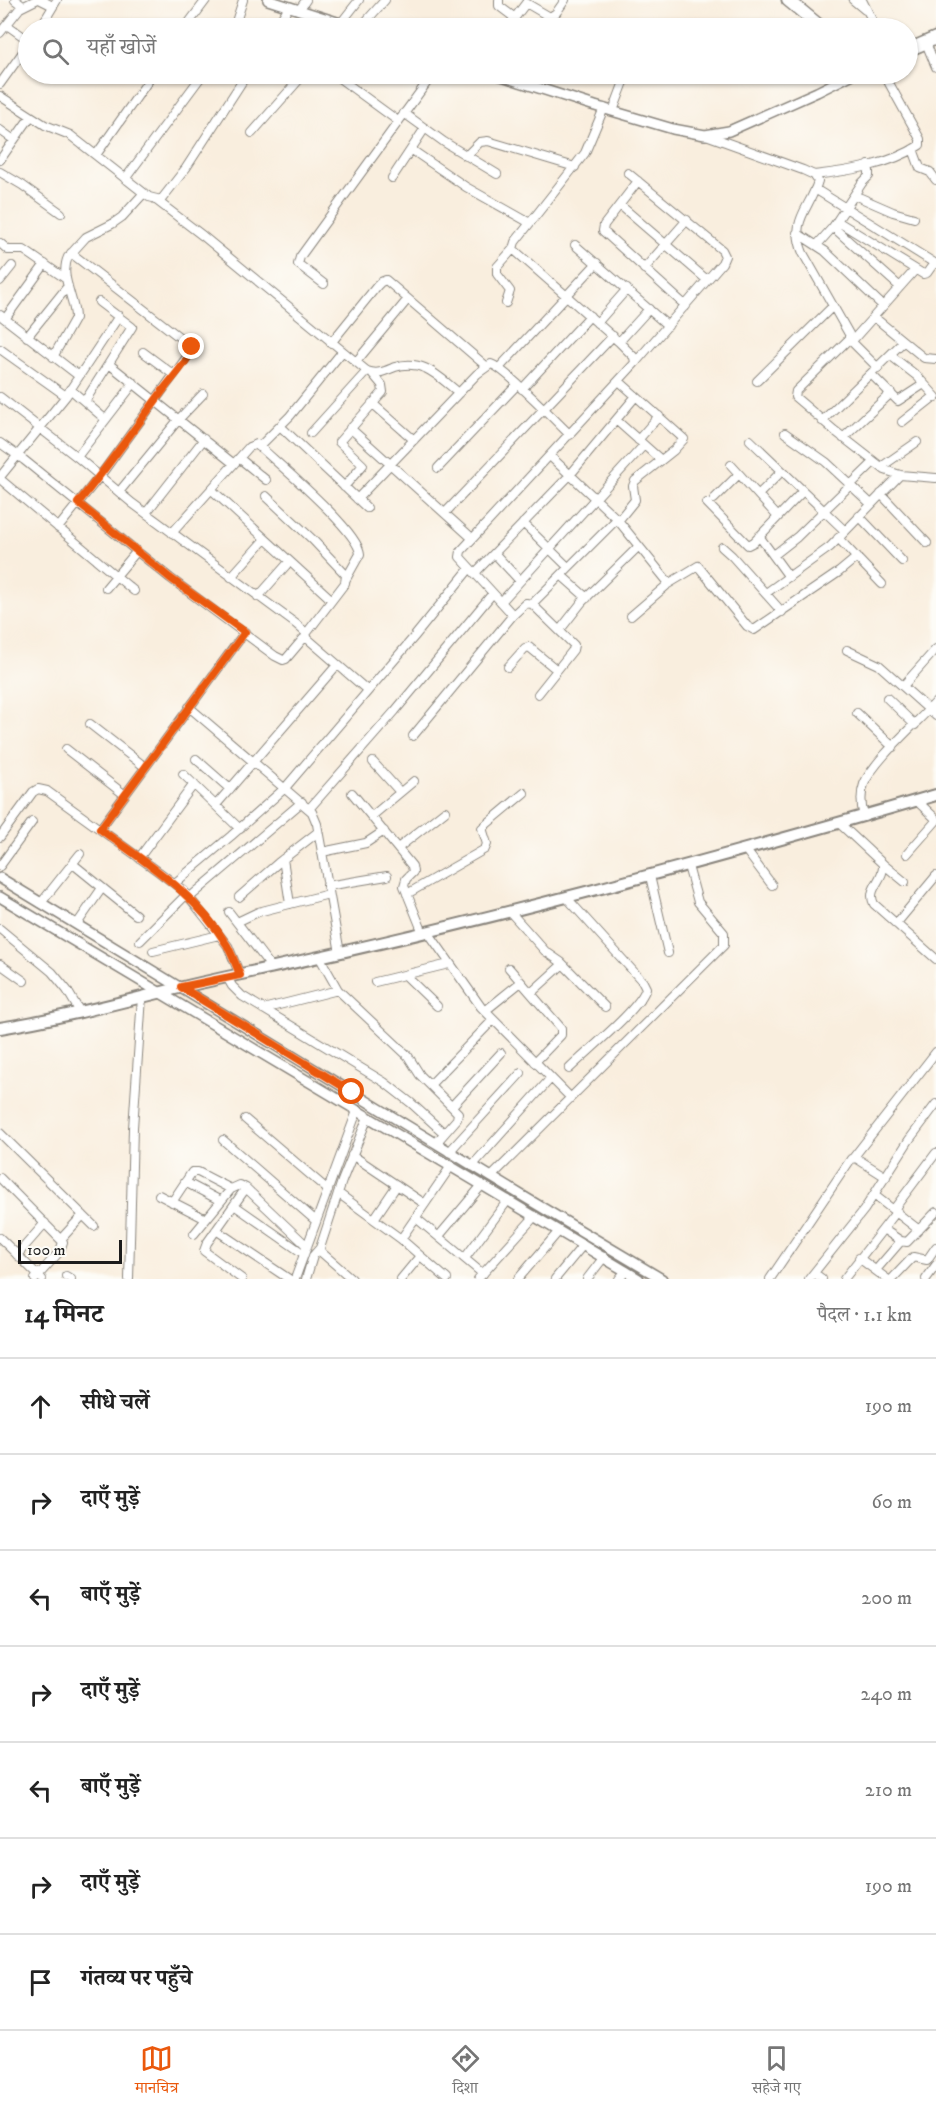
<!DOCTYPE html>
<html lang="hi">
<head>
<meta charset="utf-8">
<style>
  :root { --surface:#fff; --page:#f6f6f6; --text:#222; --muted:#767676; --line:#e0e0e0; --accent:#ea580c }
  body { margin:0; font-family:"IM FELL DW Pica","Noto Serif Devanagari",serif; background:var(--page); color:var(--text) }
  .scale { position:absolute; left:18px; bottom:15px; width:104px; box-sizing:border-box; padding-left:6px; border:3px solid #1c1c1c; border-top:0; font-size:16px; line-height:21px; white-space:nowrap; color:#1c1c1c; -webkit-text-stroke:4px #fdfcf7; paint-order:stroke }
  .stop { position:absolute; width:18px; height:18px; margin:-14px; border:4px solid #ea580c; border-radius:50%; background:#fff }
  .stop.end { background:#ea580c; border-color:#fff; box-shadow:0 2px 6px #0008 }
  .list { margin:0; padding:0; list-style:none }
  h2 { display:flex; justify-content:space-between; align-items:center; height:78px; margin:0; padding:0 24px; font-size:26px }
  h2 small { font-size:20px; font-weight:400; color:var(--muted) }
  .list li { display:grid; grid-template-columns:39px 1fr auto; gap:18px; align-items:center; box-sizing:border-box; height:96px; padding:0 24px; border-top:2px solid var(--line) }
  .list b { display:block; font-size:22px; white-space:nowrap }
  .list em { font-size:20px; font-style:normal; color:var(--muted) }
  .icon { flex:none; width:33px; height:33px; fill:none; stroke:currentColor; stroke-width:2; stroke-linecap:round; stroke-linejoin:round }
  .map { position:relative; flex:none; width:936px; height:1279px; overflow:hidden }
  .search { position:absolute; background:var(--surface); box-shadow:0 2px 4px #0004; left:18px; right:18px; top:18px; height:66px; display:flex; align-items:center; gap:15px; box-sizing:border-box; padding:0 21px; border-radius:33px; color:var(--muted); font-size:22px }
  .sheet { height:750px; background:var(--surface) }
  nav { display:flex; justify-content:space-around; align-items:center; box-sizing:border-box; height:84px; border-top:2px solid var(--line); background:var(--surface); font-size:16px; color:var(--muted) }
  nav a { display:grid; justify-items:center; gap:3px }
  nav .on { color:var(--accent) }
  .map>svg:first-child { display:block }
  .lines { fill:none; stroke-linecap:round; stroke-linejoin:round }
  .minor-casing { stroke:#8a857d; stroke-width:10 }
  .tertiary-casing { stroke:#8a857d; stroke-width:12 }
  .secondary-casing { stroke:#8a857d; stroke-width:14 }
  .primary-casing { stroke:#8a857d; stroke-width:15 }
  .minor { stroke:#fff; stroke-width:8 }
  .tertiary { stroke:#fff; stroke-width:9 }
  .secondary { stroke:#fff; stroke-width:10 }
  .primary { stroke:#fff; stroke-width:12 }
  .route { stroke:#ea580c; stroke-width:8 }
</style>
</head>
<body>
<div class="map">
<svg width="936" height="1279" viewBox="0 0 936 1279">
  <rect width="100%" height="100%" fill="#fdfcf7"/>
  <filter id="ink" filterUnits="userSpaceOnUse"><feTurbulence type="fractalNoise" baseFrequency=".0167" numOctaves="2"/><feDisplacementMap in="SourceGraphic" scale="12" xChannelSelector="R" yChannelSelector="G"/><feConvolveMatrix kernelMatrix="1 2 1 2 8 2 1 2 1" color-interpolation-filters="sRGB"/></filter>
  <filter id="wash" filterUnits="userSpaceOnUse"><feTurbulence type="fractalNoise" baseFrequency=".008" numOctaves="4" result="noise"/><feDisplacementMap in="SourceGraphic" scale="24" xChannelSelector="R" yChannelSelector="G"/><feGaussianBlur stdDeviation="1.35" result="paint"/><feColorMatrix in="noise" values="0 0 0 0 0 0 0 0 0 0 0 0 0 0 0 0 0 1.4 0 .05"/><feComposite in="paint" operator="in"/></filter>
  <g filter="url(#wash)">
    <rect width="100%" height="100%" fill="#f9eede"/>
  </g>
  <g filter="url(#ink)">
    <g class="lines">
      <defs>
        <path id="minor" d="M15 0 23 6
          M41 0 53 6
          M499 0V6L515 18
          M853 0 865 10
          M862 0 876 28
          M299 10 306 0
          M7 25 28 40
          M40 28 57 0
          M185 28 206 0
          M234 28 243 0
          M275 28 289 7
          M337 28 359 0
          M360 28 385 0
          M507 28 526 3 550 17 556 13 565 0
          M0 33 20 8 36 0
          M926 43 936 67
          M335 75 398 121
          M0 84 28 45
          M0 96 31 116
          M613 111 627 74
          M404 113 444 142 497 174
          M0 130 14 140
          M252 133 304 74
          M706 135 803 170 814 175 818 181C810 209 789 220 803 253L849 334V339L796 391 795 397 835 431 885 470 900 475 936 478
          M913 149 920 168 930 172 936 180
          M412 150 466 187 530 223
          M96 155 153 74
          M466 156 480 142 488 141 575 167
          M0 160 31 116 45 125 70 135 149 197 161 200 186 168 247 74
          M0 172 22 185 61 213
          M628 173 722 250 725 256 722 263 635 363
          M814 175C849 171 890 165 920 145V139L884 74
          M392 178 425 128
          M125 179 203 74
          M638 181 604 225 603 231 686 306
          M815 189 936 264
          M854 195 893 212 914 218
          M156 200 203 236 367 371C378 375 385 371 395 367 423 358 439 377 459 393
          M620 205 707 280
          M837 221 923 274 927 273 934 263
          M833 227 900 287
          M797 233 825 251 883 306
          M0 243 8 250H24L66 279
          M575 245 668 326
          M817 245 833 227 862 183 869 176V165
          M644 269 687 220
          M0 281 12 266
          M324 284 298 264 300 257 433 74
          M506 303 510 291 497 274V267L513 249
          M0 315 79 376
          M874 317 924 358 936 359
          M5 319 45 264
          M597 323 627 289
          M27 337 68 286
          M849 339 878 368
          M852 341 915 270
          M619 342 649 309
          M331 343 377 286 381 282 386 280 486 366
          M0 349 66 396
          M143 352 174 375
          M890 355 917 376 936 397
          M53 357 75 318C75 298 59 277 68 257L86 237 112 224 122 217 144 193
          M356 362 408 299
          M109 364 234 464
          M499 368 597 263
          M871 374 898 401 924 384
          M757 381 833 306
          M70 389 105 419
          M522 389 590 316
          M0 397 77 457 132 503 296 624 305 632 308 639
          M85 401 132 327 99 302
          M372 403 414 440
          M616 420 661 460
          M822 421 903 342
          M902 422 935 396
          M280 426 367 508
          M350 428 472 538
          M311 433 367 371
          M785 433 826 462 871 504
          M843 438 891 393
          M638 440 659 416
          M750 440 845 531
          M0 443 24 460 170 578 275 656 283 660 286 659 303 639H308L367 690
          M259 447 290 416 342 352
          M550 456 617 519 668 582 666 586 631 616
          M77 457 134 383
          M239 458 266 480
          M731 465 778 517
          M881 467 917 442
          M438 468 517 385
          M0 477 66 396 119 316
          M0 479 134 591
          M344 487 363 465 339 442 383 392 382 385 372 373
          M212 490 332 600
          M119 492 179 419 203 394
          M881 494 927 543
          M758 495 782 471
          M266 496 312 539 346 575 345 583 306 634
          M357 499 477 374 491 364C505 368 556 421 570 435
          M714 499 739 474
          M707 503 748 545 754 542 803 491
          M146 513 204 439
          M445 513 613 336
          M859 516 902 561
          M618 521 635 500 633 486 635 481 674 450 684 439 619 381
          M523 523 568 567
          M58 528 100 476 189 354 192 347 71 253
          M172 533 249 447 257 444C277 463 359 531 360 554L346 579
          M759 536 789 577
          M838 538 882 584
          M722 547 732 556 782 612
          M495 554 520 581
          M774 555 797 537 874 462
          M475 573 570 475 636 396
          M561 575 587 598
          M231 577 265 539
          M668 584 698 566 747 626 754 630 839 572 857 557
          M106 588 137 551
          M766 593 830 547 900 475
          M258 597 289 562
          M501 602 644 445
          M532 604 617 519
          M513 615 526 603 532 604 574 645 573 650 538 694
          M560 630 582 602 639 546
          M847 650 879 665 936 716
          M508 667 525 648 529 647 557 670
          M903 686 936 649
          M887 698 915 725
          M189 707 312 812 317 824 340 953
          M857 713 893 747
          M90 724 145 767
          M413 736 513 615 460 557 461 551 635 363 634 357 619 342 513 249 515 242 585 153 604 108
          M66 749 125 795
          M196 759 230 789
          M373 762 400 792
          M183 774 240 829
          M352 793 412 866 413 872 406 879 404 886 423 933
          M917 801 936 819
          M216 805 337 665
          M309 809 395 711 493 593
          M372 816 414 781
          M864 817C861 806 860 795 864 784 874 760 917 723 936 702
          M839 823 883 864C885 880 866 888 874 904L936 959
          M100 829 245 632
          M0 837 33 792 38 789 47 791 159 872 184 891 228 946 240 975
          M398 848 445 811
          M745 849 772 885
          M322 852 366 843 384 831
          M907 854 936 821
          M139 858 194 784
          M283 859 290 904
          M73 864 136 915
          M883 864 905 882
          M0 866 32 822
          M650 876 668 953
          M175 883 231 836 285 788 414 637 470 568
          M327 886 387 876
          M407 894 485 849 487 844 482 828 524 793
          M239 897 278 863 318 832
          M189 898 302 802
          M567 898 643 982 646 988C641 1008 586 1052 569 1069
          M41 903 80 854
          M229 912 272 968
          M511 913 545 951 561 962 605 1007
          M237 922 258 912 329 894
          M77 924 102 888
          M896 924 936 876
          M0 929 52 972 67 990 80 1012
          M428 932 481 1007 570 1097
          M140 941 186 895
          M153 951 219 935
          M320 958 338 990 408 1056 420 1075 458 1113 457 1119 436 1143
          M0 964 24 981
          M509 968 561 1028V1035L535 1062
          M405 975 437 1006
          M227 977 232 986 242 996 384 1082 411 1103 444 1133
          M375 982 449 964
          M531 993 563 964
          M263 1009 338 990
          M485 1011 521 982
          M430 1085 493 1020
          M452 1106 501 1053
          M245 1119 328 1190
          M0 1133 94 1226
          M223 1140 316 1221
          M449 1152 521 1073
          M352 1155 425 1204
          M853 1158 936 1052
          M472 1166 551 1078
          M491 1177 724 945V933L698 902 688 866
          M0 1178 63 1242 60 1251 35 1279
          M185 1182 221 1201
          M338 1193 401 1239 447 1279
          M159 1195 206 1219
          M874 1195 919 1230
          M172 1202 192 1172H198L231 1189
          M234 1205 304 1254
          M894 1209 936 1153
          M416 1218 483 1274
          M374 1219 397 1185
          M883 1229 901 1241 907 1242 936 1212
          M216 1230 289 1279
          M194 1234 231 1189 240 1185 246 1188 307 1246
          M439 1236 482 1185
          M0 1238 42 1279
          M61 1239 83 1215
          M401 1239 451 1166
          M17 1255 45 1223
          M465 1258 508 1200
          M859 1258 887 1279
          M876 1270 901 1241
          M814 1273 822 1279
          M66 1276 71 1279
          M129 1279 133 1128 142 997
          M242 1279 204 1251 207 1243 246 1188
          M295 1279 357 1111
          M306 1279 313 1256 320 1248
          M352 1279 321 1252 320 1248 342 1181 368 1117
          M401 1279 420 1256
          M478 1279 535 1216
          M518 1279 559 1231
          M555 1279 583 1245
          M587 1279 604 1257
          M619 1279 626 1271
          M770 1279 851 1159 856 1158 886 1177
          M809 1279 864 1210 909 1140 936 1104
          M844 1279 897 1211
          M892 1279 913 1257 927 1260 936 1247
          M926 1279 936 1265"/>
        <path id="tertiary" d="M268 0 356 28
          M495 74 595 106 673 129 705 135 729 131 817 92 853 74
          M0 878 526 1198 662 1279
          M0 897 639 1279"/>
        <path id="secondary" d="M0 1028C77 1016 151 993 227 977 466 927 701 863 936 795"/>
        <path id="primary" d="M788 0 822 28
          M908 50 936 38"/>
      </defs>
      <use href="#minor" class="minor-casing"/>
      <use href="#tertiary" class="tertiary-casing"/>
      <use href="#secondary" class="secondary-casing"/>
      <use href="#primary" class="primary-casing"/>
      <use href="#minor" class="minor"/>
      <use href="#tertiary" class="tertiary"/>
      <use href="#secondary" class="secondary"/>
      <use href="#primary" class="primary"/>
    </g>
  </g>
  <g class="lines" filter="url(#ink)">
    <path class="route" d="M192 347C189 361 173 377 164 389 136 427 108 466 78 503L170 578 245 632 100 829C147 864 195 892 227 945 232 954 236 965 240 975L181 987 352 1092"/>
  </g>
</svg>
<div class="scale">100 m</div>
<div class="stop" style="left:352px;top:1092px"></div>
<div class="stop end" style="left:192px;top:347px"></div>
<div class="search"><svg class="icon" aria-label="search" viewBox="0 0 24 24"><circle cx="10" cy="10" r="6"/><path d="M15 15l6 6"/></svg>यहाँ खोजें</div>
</div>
<section class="sheet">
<h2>14 मिनट<small>पैदल · 1.1 km</small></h2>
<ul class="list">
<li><svg class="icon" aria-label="ahead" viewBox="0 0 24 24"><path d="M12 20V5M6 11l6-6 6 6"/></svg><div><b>सीधे चलें</b></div><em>190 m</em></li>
<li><svg class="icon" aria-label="right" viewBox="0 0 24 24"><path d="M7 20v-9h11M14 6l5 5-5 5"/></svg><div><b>दाएँ मुड़ें</b></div><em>60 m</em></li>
<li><svg class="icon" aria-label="left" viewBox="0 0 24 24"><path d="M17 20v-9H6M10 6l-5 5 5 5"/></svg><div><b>बाएँ मुड़ें</b></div><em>200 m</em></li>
<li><svg class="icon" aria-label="right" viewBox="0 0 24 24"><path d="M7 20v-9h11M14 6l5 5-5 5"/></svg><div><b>दाएँ मुड़ें</b></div><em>240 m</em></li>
<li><svg class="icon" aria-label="left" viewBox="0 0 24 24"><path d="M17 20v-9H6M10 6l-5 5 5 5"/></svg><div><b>बाएँ मुड़ें</b></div><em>210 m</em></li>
<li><svg class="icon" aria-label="right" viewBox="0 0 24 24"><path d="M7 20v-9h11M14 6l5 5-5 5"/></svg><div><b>दाएँ मुड़ें</b></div><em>190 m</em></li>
<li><svg class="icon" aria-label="arrive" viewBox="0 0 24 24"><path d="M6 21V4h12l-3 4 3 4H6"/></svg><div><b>गंतव्य पर पहुँचे</b></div></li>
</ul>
</section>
<nav>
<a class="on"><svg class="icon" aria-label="map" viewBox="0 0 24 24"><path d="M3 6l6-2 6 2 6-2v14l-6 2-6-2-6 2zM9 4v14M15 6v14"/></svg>मानचित्र</a>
<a><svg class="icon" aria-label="directions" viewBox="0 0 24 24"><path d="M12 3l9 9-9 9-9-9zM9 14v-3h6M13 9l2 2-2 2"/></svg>दिशा</a>
<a><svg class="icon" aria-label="saved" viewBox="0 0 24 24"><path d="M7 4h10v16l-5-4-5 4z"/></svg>सहेजे गए</a>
</nav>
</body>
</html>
